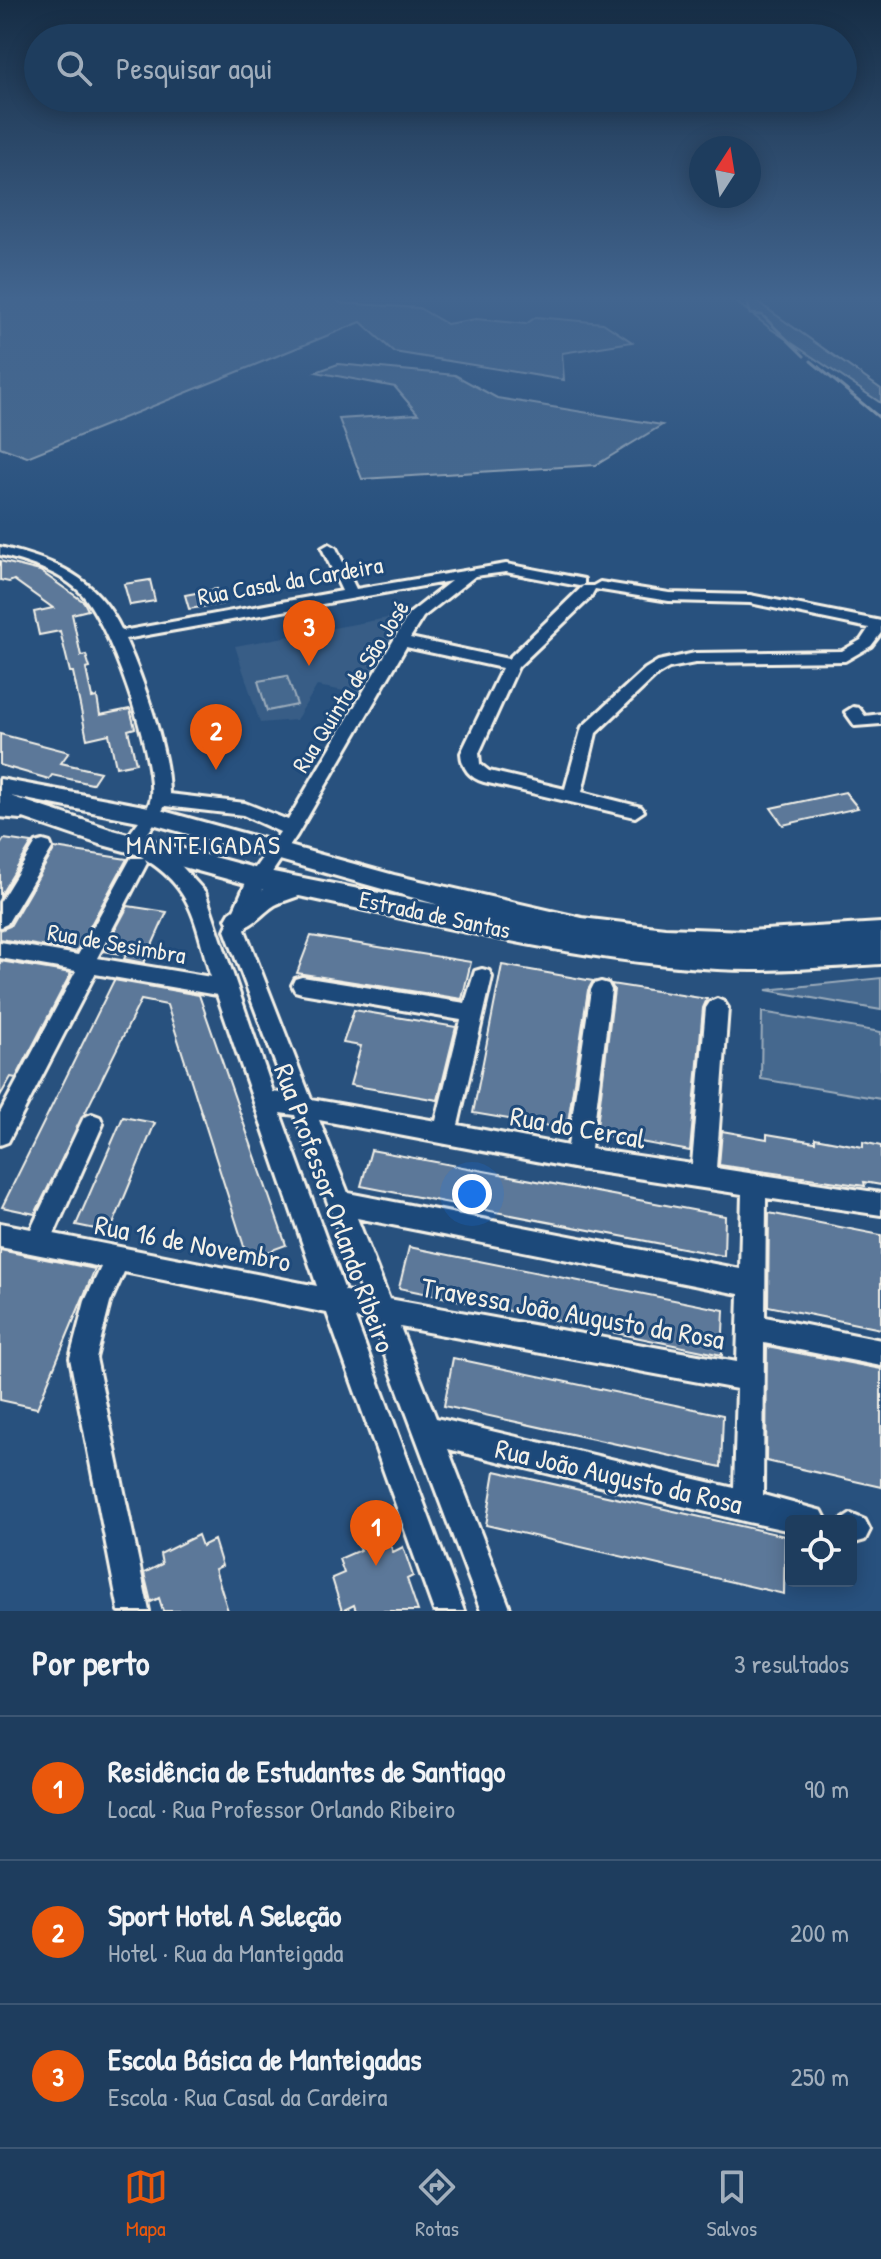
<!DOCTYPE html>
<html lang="pt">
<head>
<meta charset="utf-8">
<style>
  :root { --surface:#1e3d5e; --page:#2b4867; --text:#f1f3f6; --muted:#a1aebc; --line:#3c5673; --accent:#ea580c }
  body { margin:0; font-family:"Patrick Hand",sans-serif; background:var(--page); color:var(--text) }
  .controls { position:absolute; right:24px; bottom:24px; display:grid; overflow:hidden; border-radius:8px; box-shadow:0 4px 20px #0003 }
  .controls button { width:72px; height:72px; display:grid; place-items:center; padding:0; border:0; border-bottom:2px solid var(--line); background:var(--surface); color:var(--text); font:40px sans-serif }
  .compass { position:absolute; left:689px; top:136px; width:72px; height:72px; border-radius:50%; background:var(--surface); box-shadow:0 4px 20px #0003; rotate:12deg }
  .you { position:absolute; left:472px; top:1194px; width:28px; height:28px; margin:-20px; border:6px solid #fff; border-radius:50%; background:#1a73e8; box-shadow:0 0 0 12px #1a73e833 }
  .badge { display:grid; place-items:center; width:52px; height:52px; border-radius:50%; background:var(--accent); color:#fff; font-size:26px; font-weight:700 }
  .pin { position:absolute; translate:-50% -66px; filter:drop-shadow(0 2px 4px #0008) }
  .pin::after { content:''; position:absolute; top:42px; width:28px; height:24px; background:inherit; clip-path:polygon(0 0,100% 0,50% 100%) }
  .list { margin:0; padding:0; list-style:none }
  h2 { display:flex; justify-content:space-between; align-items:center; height:104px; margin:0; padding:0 32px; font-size:34px }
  h2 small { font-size:26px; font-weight:400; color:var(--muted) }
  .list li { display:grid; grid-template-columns:52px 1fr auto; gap:24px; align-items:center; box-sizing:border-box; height:144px; padding:0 32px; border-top:2px solid var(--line) }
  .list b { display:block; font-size:30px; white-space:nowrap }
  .list p { margin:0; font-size:26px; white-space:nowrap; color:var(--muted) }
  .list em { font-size:26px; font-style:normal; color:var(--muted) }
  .icon { flex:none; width:44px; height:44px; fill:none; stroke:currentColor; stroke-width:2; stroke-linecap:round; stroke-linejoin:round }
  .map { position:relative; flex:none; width:881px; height:1611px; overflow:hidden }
  .search { position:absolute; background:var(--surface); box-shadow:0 4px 20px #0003; left:24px; right:24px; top:24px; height:88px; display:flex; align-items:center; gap:20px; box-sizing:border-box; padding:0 28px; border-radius:44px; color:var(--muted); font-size:30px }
  .sheet { height:536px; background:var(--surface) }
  nav { display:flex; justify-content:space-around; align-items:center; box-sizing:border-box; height:112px; border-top:2px solid var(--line); background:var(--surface); font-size:22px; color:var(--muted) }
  nav a { display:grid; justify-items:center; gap:4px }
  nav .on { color:var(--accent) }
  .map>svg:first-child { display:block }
  .built { fill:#375d86 }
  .green { fill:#45688e; stroke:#9cacbb; stroke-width:2 }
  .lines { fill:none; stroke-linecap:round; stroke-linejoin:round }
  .stream { stroke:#a4b2be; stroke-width:3 }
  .building { fill:#5b7899; stroke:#f4f1e8; stroke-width:2 }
  .service-casing { stroke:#f4f1e8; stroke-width:16 }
  .minor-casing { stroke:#f4f1e8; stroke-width:6 }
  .secondary-casing { stroke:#f4f1e8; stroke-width:6 }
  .service { stroke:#1f4a7a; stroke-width:10 }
  .minor { fill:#1f4a7a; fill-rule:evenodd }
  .secondary { fill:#1f4a7a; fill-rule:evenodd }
  .labels { text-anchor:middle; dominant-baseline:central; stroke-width:6; stroke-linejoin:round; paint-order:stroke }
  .street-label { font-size:24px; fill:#f4f1e8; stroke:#1f4a7a }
  .neighbourhood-label { font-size:26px; letter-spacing:2px; fill:#f4f1e8; stroke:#1f4a7a }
  .near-street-label { font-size:28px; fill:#f4f1e8; stroke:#1f4a7a }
</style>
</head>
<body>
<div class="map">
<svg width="881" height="1611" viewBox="0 0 881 1611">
  <rect width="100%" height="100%" fill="#28517e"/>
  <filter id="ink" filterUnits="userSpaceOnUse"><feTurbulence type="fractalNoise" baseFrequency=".0125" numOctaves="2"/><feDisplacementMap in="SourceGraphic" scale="16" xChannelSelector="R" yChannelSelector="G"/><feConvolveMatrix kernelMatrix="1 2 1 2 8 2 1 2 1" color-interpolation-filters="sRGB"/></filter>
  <g filter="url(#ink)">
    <path class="built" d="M398 616 402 623 360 694 317 686 296 720 260 723 235 646Z"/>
    <path class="green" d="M0 298H334L340 303 419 308 447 324 476 319 526 324 536 317 603 323 632 342 562 353 564 380 394 352 361 322 27 457 0 447Z
      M731 298H752L881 389V403L771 329Z
      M338 364 455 375 497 398 662 425 596 465 362 479 339 419 418 414 395 387 316 372Z
      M287 676 297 705 267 711 258 681Z
      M881 978V1010L766 990Z
      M762 1012 881 1032V1099L761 1079Z"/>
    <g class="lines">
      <path class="stream" d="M747 298 750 314 762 315 804 356
        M811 361 881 419"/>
    </g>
    <path class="building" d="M0 561 40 571 84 602 88 610 72 614 81 656 86 655 90 668 86 669 92 698 97 697 100 715 130 709 135 728 128 730 136 763 116 767 109 734 87 739 73 672H70L60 631 39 635 34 612 53 608 14 580 9 582 0 580Z
      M150 580 155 601 130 605 124 584Z
      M217 589 222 604 189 609 185 595Z
      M0 734 69 752 61 763 100 772 92 784 52 775 49 779 0 765Z
      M845 792 858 808 783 825 771 808Z
      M4 839 32 843 0 896V845Z
      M55 848 127 859 76 952 0 939V930L10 926Z
      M128 906 167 912 144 963 124 959 126 955 104 951Z
      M311 936 471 962 462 999 297 973Z
      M0 961 71 973 16 1078 11 1077 0 1096Z
      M502 965 593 981 588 990 567 1129 473 1113Z
      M114 980 199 995 286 1245 248 1259 167 1005 141 1000 35 1214 2 1207Z
      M611 984 707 999 703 1008 690 1151 596 1134 614 990Z
      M354 1010 456 1027 438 1100 350 1085 361 1046 343 1043Z
      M123 1117 155 1123 110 1232 76 1225Z
      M722 1131 767 1139V1134L815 1142V1138L863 1147V1142L881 1146V1185L864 1182 865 1186 719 1165Z
      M371 1150 725 1216 724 1256 361 1186Z
      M769 1213 881 1235V1329L768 1306Z
      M409 1247 724 1310 722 1355 399 1288Z
      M0 1250 95 1269 37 1408 0 1400Z
      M767 1347 881 1369V1487L766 1461Z
      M453 1358 723 1415 721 1467 444 1406Z
      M495 1471 785 1536 784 1594 486 1525Z
      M378 1525 383 1539 387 1537 393 1552 403 1547 413 1576 407 1579 418 1611H356L354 1605 342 1611 332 1578 344 1573 339 1559 360 1550 355 1536Z
      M198 1535 202 1546 214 1540 222 1566 215 1569 228 1611H163L159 1598 151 1602 144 1573 162 1564 160 1554Z"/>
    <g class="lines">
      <defs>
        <path id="service" d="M0 812 21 814"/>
        <path id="minor" d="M329 544 336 548 356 589 506 564 584 579V585L579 586 506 572 475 576 423 617 410 638 508 659 583 586H593L600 582 669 593 750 595 881 621V633L871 646 845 661 695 663 669 668 657 675 596 733 582 792 641 807 644 811 635 817 484 782C470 778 462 768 461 753L502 668 406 647 297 835 267 880 245 930 311 1099 436 1121 461 1020 302 993 295 991 292 985 295 979 302 977 465 1003 475 971 482 969 489 971 492 977 458 1125 568 1146 591 990 594 984 601 982 608 984 611 990 591 1149 692 1164 706 1008 710 1002 717 999 724 1002 728 1008 716 1168 881 1193V1215L766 1198 765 1317 881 1340V1366L764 1343 763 1495 822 1511 827 1521H791V1531L748 1522 448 1449 511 1611H481L372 1321 355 1318 464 1611H434L327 1313 124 1272 110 1303 96 1358 149 1611H119L70 1358 85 1301 101 1267 0 1247V1223L31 1229 84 1117 92 1114 100 1117 103 1124 54 1234 317 1286 217 995 95 974 8 1142 0 1145V1113L76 971 0 958V942L78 955 131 858H144L132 851 127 838C134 826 150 810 151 796 155 755 109 618 78 590 57 571 27 562 0 555V547C56 561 96 576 122 631L342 591 322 548ZM451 581 409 614 288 820 245 803 169 794C169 752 143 678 125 639ZM595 589 669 601 750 603 869 628 861 640 842 651 695 653 658 661 645 669 582 727 565 789 489 771 480 764 479 753 518 667 590 598ZM165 806 243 815 280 832 248 878 225 930 287 1094 273 1092 205 892 175 859 147 842 145 838ZM145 859C195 890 195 925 211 977L97 958 147 863ZM280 1113 295 1115 362 1294 345 1291ZM319 1120 578 1169 742 1194 740 1269 348 1193ZM357 1218 739 1294 737 1362 389 1299ZM400 1327 737 1389 734 1488 436 1418Z
          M853 707 859 708 865 716 881 714V724L855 726 845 712Z
          M43 841 50 843 52 848 7 924 0 927V902L36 843Z
          M851 1514 865 1520 870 1530 865 1540 851 1544V1521H840Z"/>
        <path id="secondary" d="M0 779 149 807 394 875 582 918 665 928 747 931 881 923V964C827 967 772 972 717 969 576 961 438 925 299 896 291 899 282 901 275 905 259 915 250 933 230 926L226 919 230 912 264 889 99 844 0 810ZM10 796 149 823 439 905 258 869 113 830Z"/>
      </defs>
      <use href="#service" class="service-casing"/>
      <use href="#minor" class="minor-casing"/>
      <use href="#secondary" class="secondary-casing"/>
      <use href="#service" class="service"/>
      <use href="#minor" class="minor"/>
      <use href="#secondary" class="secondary"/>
    </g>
  </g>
  <linearGradient id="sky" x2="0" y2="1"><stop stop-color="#162d45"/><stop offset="0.57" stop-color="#42658f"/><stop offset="1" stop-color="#42658f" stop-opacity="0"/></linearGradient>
  <rect width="881" height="524" fill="url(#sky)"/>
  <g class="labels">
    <g class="street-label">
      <text transform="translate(290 580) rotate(-10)">Rua Casal da Cardeira</text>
      <text transform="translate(350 686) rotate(-58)">Rua Quinta de São José</text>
      <text transform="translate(435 914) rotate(12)">Estrada de Santas</text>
      <text transform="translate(117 943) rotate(10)">Rua de Sesimbra</text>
    </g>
    <g class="neighbourhood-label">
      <text x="204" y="844">MANTEIGADAS</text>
    </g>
    <g class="near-street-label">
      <text transform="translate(578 1127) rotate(10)">Rua do Cercal</text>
      <text transform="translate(335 1208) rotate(70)">Rua Professor Orlando Ribeiro</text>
      <text transform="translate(193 1243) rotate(11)">Rua 16 de Novembro</text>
      <text transform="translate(573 1313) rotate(10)">Travessa João Augusto da Rosa</text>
      <text transform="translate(619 1476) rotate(13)">Rua João Augusto da Rosa</text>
    </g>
  </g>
</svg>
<div class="controls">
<button><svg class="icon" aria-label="locate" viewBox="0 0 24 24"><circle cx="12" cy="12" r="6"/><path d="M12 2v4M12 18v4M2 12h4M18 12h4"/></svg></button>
</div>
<svg class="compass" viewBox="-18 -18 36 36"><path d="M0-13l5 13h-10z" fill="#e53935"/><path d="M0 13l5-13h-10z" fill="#a1aebc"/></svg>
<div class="you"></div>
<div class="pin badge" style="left:376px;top:1566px">1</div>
<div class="pin badge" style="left:216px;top:770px">2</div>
<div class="pin badge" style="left:309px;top:666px">3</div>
<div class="search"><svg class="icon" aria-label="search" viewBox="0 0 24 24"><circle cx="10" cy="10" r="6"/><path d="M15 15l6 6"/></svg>Pesquisar aqui</div>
</div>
<section class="sheet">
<h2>Por perto<small>3 resultados</small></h2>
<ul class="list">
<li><span class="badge">1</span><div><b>Residência de Estudantes de Santiago</b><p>Local · Rua Professor Orlando Ribeiro</p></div><em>90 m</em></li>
<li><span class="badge">2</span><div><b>Sport Hotel A Seleção</b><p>Hotel · Rua da Manteigada</p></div><em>200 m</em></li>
<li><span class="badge">3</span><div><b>Escola Básica de Manteigadas</b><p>Escola · Rua Casal da Cardeira</p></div><em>250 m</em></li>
</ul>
</section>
<nav>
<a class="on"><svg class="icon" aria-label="map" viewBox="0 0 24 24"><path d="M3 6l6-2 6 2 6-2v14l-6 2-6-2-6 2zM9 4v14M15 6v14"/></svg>Mapa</a>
<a><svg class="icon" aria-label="directions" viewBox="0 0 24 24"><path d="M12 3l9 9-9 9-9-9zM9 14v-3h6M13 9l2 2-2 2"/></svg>Rotas</a>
<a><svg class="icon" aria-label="saved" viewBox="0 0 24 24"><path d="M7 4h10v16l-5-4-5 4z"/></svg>Salvos</a>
</nav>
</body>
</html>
